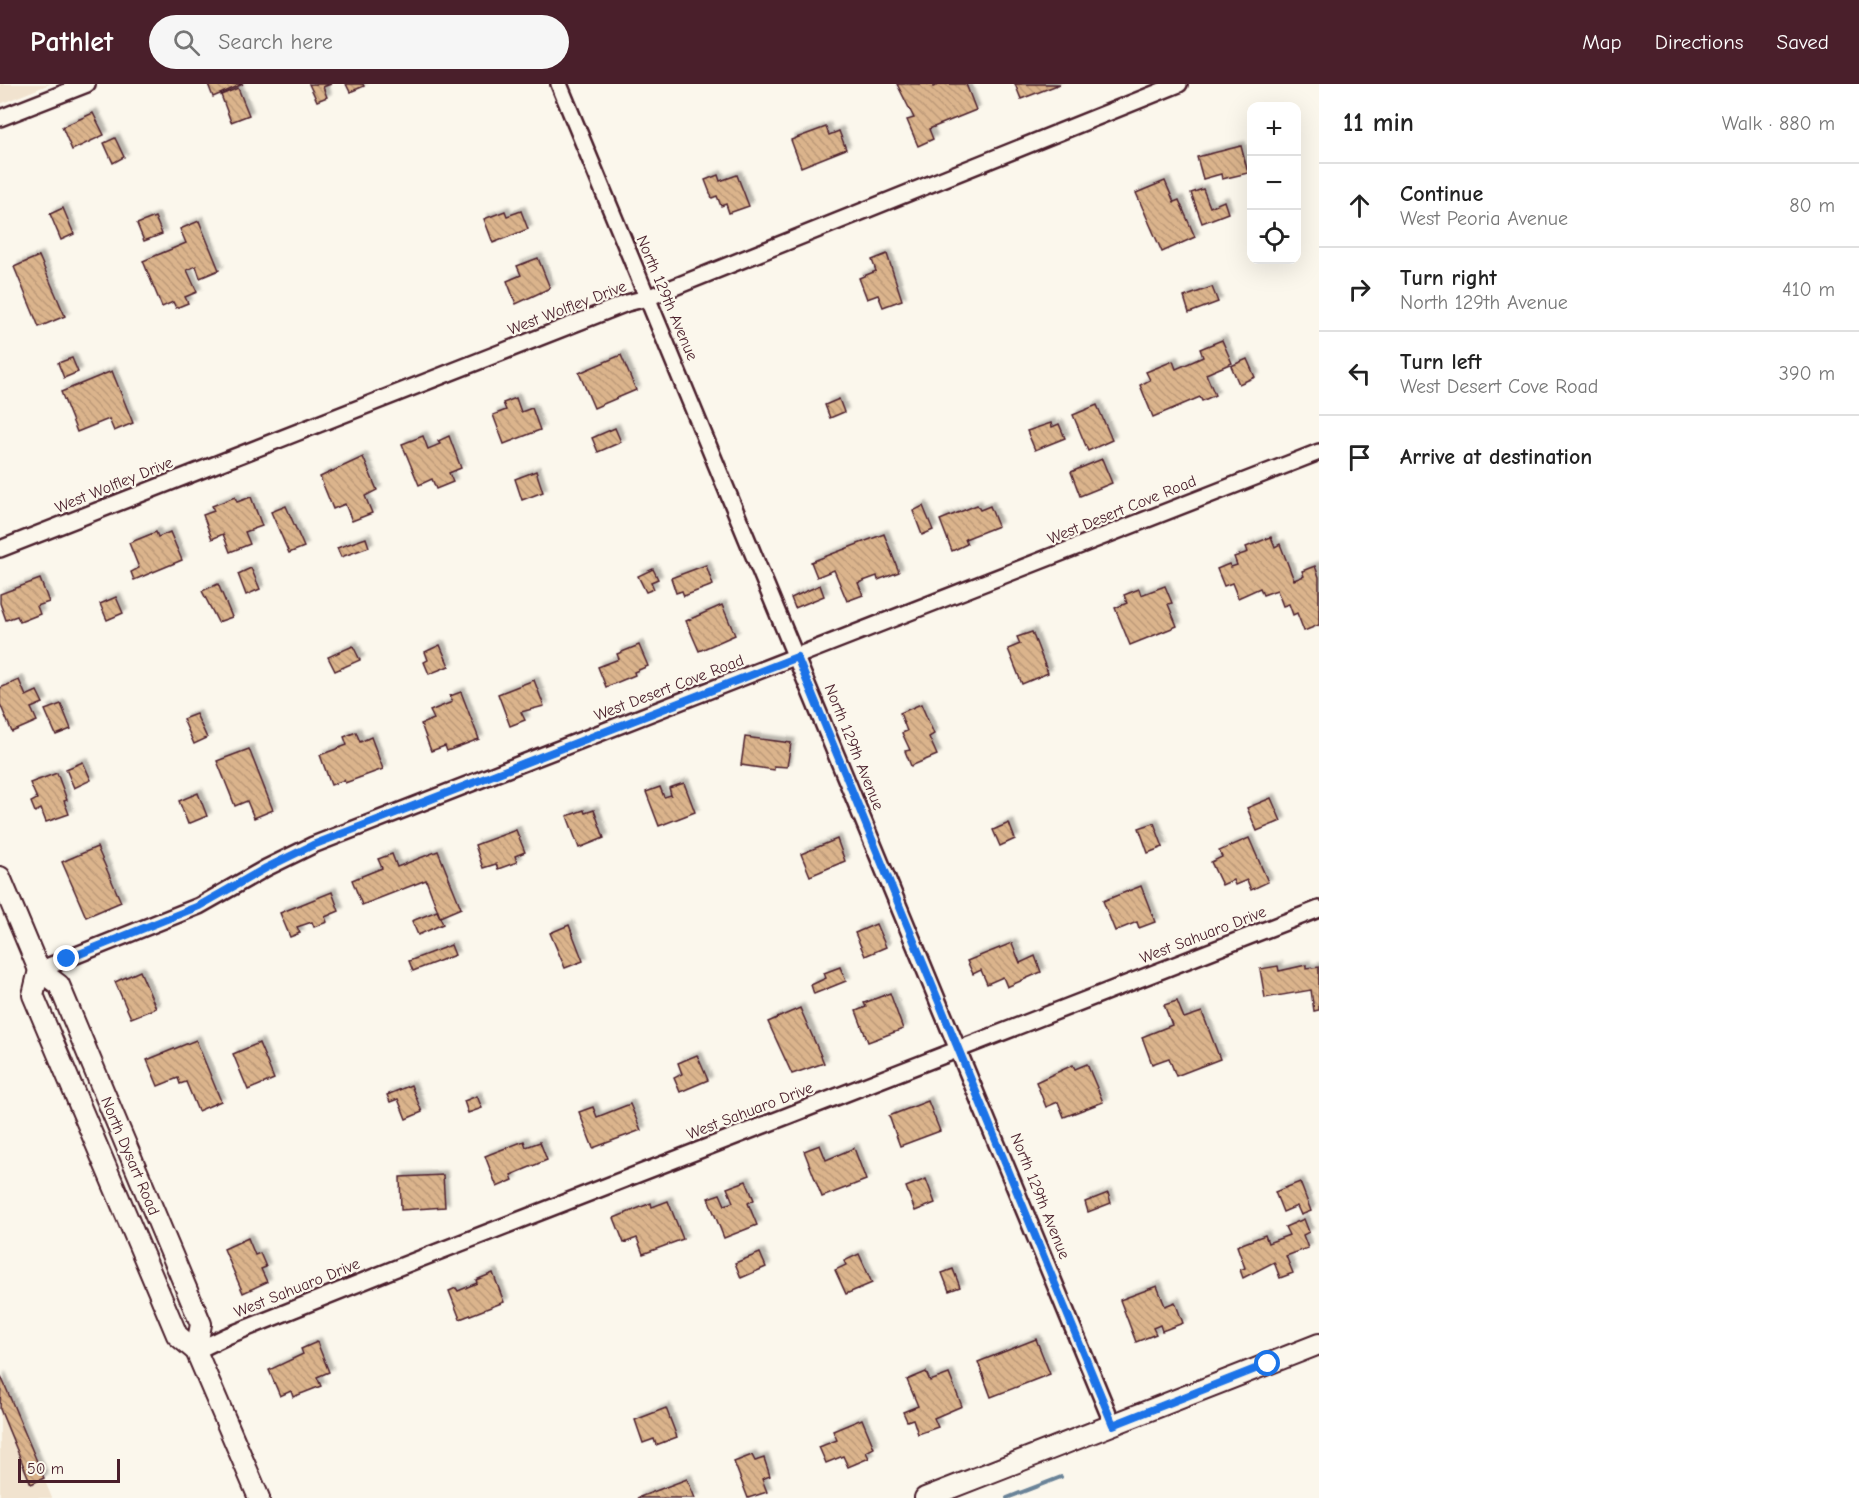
<!DOCTYPE html>
<meta charset="utf-8">
<style>
body{margin:0;font-family:"Comic Neue",sans-serif;background:#f6f6f6;color:#222}
.controls{position:absolute;right:18px;top:18px;display:grid;overflow:hidden;border-radius:12px;box-shadow:0 6px 24px #0002}
.controls button{width:54px;height:54px;display:grid;place-items:center;padding:0;border:0;border-bottom:2px solid #e0e0e0;background:#fff;color:#222;font:30px sans-serif}
.scale{position:absolute;left:18px;bottom:15px;width:102px;box-sizing:border-box;padding-left:6px;border:3px solid #4a1f2b;border-top:0;font-size:16px;line-height:21px;white-space:nowrap;color:#4a1f2b;-webkit-text-stroke:4px #fbf7ec;paint-order:stroke}
.stop{position:absolute;width:18px;height:18px;margin:-14px;border:4px solid #1a73e8;border-radius:50%;background:#fff}
.stop.end{background:#1a73e8;border-color:#fff;box-shadow:0 2px 6px #0008}
.list{margin:0;padding:0;list-style:none}
h2{display:flex;justify-content:space-between;align-items:center;height:78px;margin:0;padding:0 24px;font-size:26px}
h2 small{font-size:20px;font-weight:400;color:#767676}
.list li{display:grid;grid-template-columns:39px 1fr auto;gap:18px;align-items:center;box-sizing:border-box;height:84px;padding:0 24px;border-top:2px solid #e0e0e0}
.list b{display:block;font-size:22px;white-space:nowrap}
.list p{margin:0;font-size:20px;white-space:nowrap;color:#767676}
.list em{font-size:20px;font-style:normal;color:#767676}
.icon{flex:none;width:33px;height:33px;fill:none;stroke:currentColor;stroke-width:2;stroke-linecap:round;stroke-linejoin:round}
.map{position:relative;flex:none;width:1319px;height:1414px;overflow:hidden}
header{display:flex;align-items:center;gap:36px;box-sizing:border-box;height:84px;padding:0 30px;background:#4a1f2b;color:#fff}
header strong{font-size:28px}
nav{display:flex;gap:33px;margin-inline-start:auto;font-size:21px}
.search{width:420px;height:54px;background:#f6f6f6;display:flex;align-items:center;gap:15px;box-sizing:border-box;padding:0 21px;border-radius:33px;color:#767676;font-size:22px}
main{display:flex}
aside{flex:1;background:#fff}
.map>svg:first-child{display:block}
</style>
<header>
<strong>Pathlet</strong>
<div class="search"><svg class="icon" aria-label="search" viewBox="0 0 24 24"><circle cx="10" cy="10" r="6"/><path d="M15 15l6 6"/></svg>Search here</div>
<nav><a>Map</a><a>Directions</a><a>Saved</a></nav>
</header>
<main>
<div class="map">
<svg width="1319" height="1414" viewBox="0 0 1319 1414">
<defs>
<pattern id="building-back-hatch" width="6" height="6" patternUnits="userSpaceOnUse" patternTransform="scale(1.5)"><rect width="6" height="6" fill="#dbb48c"/><path d="M-1 5l2 2M0 0l6 6M5-1l2 2" fill="none" stroke="#bd9a79"/></pattern>
<filter id="shadow"><feDropShadow dx="4" dy="-4" stdDeviation="1.5" flood-color="#0004"/></filter>
</defs>
<rect width="100%" height="100%" fill="#fbf7ec"/>
<filter id="ink" filterUnits="userSpaceOnUse"><feTurbulence type="fractalNoise" baseFrequency=".0167" numOctaves="2"/><feDisplacementMap in="SourceGraphic" scale="12" xChannelSelector="R" yChannelSelector="G"/><feConvolveMatrix kernelMatrix="1 2 1 2 8 2 1 2 1" color-interpolation-filters="sRGB"/></filter>
<g filter="url(#ink)">
<g fill="#f1e3cf">
<path d="M0,0H50L0,20Z"/>
<path d="M0,1289L52,1414H0Z"/>
</g>
<g fill="none" stroke-linecap="round" stroke-linejoin="round">
<path stroke="#6a8398" stroke-width="4" d="M1007,1414L1061,1393"/>
</g>
<g fill="url(#building-back-hatch)" stroke="#4a1f2b" stroke-width="1.5" filter="url(#shadow)">
<path d="M208,0H243L213,13Z"/>
<path d="M309,0H331L323,3L327,13L317,17Z"/>
<path d="M346,0H363L364,2L350,8Z"/>
<path d="M897,0H932L933,3L941,0H966L976,26L929,45L933,55L918,62L907,36L914,34Z"/>
<path d="M1015,0H1060L1021,15Z"/>
<path d="M238,4L249,31L231,38L221,11Z"/>
<path d="M93,29L104,51L72,66L62,43Z"/>
<path d="M826,43L829,51L839,47L846,65L801,83L791,56Z"/>
<path d="M115,54L124,73L113,79L104,59Z"/>
<path d="M1241,62L1248,89L1222,95L1221,90L1203,95L1197,73Z"/>
<path d="M718,91L720,97L737,91L749,122L729,129L726,120L721,122L717,112L712,114L705,96Z"/>
<path d="M1165,97L1174,118L1179,116L1195,153L1162,168L1136,109Z"/>
<path d="M1203,105L1210,123L1224,117L1228,129L1202,139L1191,109Z"/>
<path d="M63,124L74,150L61,156L50,130Z"/>
<path d="M505,127L507,132L521,127L528,145L493,159L484,135Z"/>
<path d="M155,133L162,150L144,157L137,140Z"/>
<path d="M199,137L219,186L200,194L196,182L187,186L197,208L185,213L188,219L176,224L173,218L162,223L143,177L186,159L180,145Z"/>
<path d="M887,170L902,216L883,223L878,211L867,215L859,194L876,187L872,176Z"/>
<path d="M39,172L65,232L39,243L14,183Z"/>
<path d="M538,174L550,204L516,220L507,197L521,191L517,182Z"/>
<path d="M1212,203L1218,218L1189,229L1184,213Z"/>
<path d="M1222,256L1232,279L1206,290L1215,311L1202,317L1200,313L1153,333L1140,301L1150,296L1146,288L1173,277L1176,285L1203,273L1200,265Z"/>
<path d="M621,271L636,306L594,324L579,289Z"/>
<path d="M72,274L78,288L64,294L58,279Z"/>
<path d="M1247,275L1255,293L1239,300L1231,282Z"/>
<path d="M112,287L133,339L114,347L109,335L77,348L61,308Z"/>
<path d="M516,314L521,328L532,324L540,346L504,360L493,331L506,326L503,319Z"/>
<path d="M839,315L844,328L830,334L825,321Z"/>
<path d="M1097,321L1112,356L1088,367L1073,331Z"/>
<path d="M1051,339L1052,343L1059,340L1065,354L1035,366L1027,347Z"/>
<path d="M615,344L621,358L598,368L592,354Z"/>
<path d="M423,352L428,365L440,360L438,357L449,352L461,384L449,389L453,398L436,405L432,395L419,401L402,360Z"/>
<path d="M363,373L377,406L365,412L372,429L352,437L345,420L333,425L320,393Z"/>
<path d="M1102,375L1112,399L1080,412L1071,388Z"/>
<path d="M536,387L543,408L522,416L515,395Z"/>
<path d="M235,413L237,418L251,413L262,442L245,448L250,460L230,468L223,450L212,455L203,431L214,427L212,422Z"/>
<path d="M977,421L980,426L990,422L998,442L965,455L967,460L952,467L940,436Z"/>
<path d="M286,422L304,463L289,469L271,428Z"/>
<path d="M923,422L933,446L922,451L913,427Z"/>
<path d="M156,448L158,453L170,448L182,476L134,496L131,488L139,484L129,459Z"/>
<path d="M884,450L899,488L878,496L877,492L858,499L863,511L847,517L834,486L817,493L811,478Z"/>
<path d="M1271,453L1275,463L1280,460L1294,496L1304,492L1302,487L1315,482L1319,493V541L1304,547L1297,529L1293,531L1289,520L1283,522L1277,506L1263,511L1260,504L1238,514L1232,499L1224,502L1217,485L1229,480L1231,483L1237,481L1234,473L1248,468L1246,463Z"/>
<path d="M366,454L369,463L341,473L337,464Z"/>
<path d="M706,481L713,501L684,512L682,507L676,509L671,494Z"/>
<path d="M251,484L260,505L246,511L238,490Z"/>
<path d="M653,485L658,495L651,498L654,505L646,508L638,492Z"/>
<path d="M40,495L49,518L37,522L40,530L20,538L17,532L6,536L0,519V510Z"/>
<path d="M218,500L232,533L218,538L202,507Z"/>
<path d="M820,501L824,512L795,524L791,514Z"/>
<path d="M1165,502L1172,519L1168,520L1177,542L1130,561L1115,524L1127,519L1124,511L1139,505L1141,511Z"/>
<path d="M116,513L123,529L107,536L100,520Z"/>
<path d="M722,521L735,551L699,567L686,537Z"/>
<path d="M1032,548L1048,589L1022,600L1008,565L1020,560L1017,553Z"/>
<path d="M440,561L449,582L429,590L424,578L428,576L425,568Z"/>
<path d="M639,561L648,582L634,588L635,591L606,603L598,583L619,575L617,570Z"/>
<path d="M353,562L360,576L335,587L328,573Z"/>
<path d="M19,596L26,612L37,607L43,619L31,624L37,637L12,648L0,620V604Z"/>
<path d="M534,596L544,622L521,628L525,636L510,642L498,610Z"/>
<path d="M461,608L479,655L447,667L445,662L431,667L421,640L434,635L430,627L452,618L450,612Z"/>
<path d="M61,620L71,645L56,651L45,626Z"/>
<path d="M921,620L934,650L929,653L937,671L911,682L905,667L910,666L902,649L907,647L900,629Z"/>
<path d="M196,630L207,654L194,660L183,635Z"/>
<path d="M356,648L360,658L371,653L383,685L345,699L344,696L331,701L320,671L347,661L344,653Z"/>
<path d="M745,653L791,659L787,683L774,682V686L741,681Z"/>
<path d="M249,665L273,726L254,734L247,717L235,722L217,677Z"/>
<path d="M83,678L91,696L74,704L66,685Z"/>
<path d="M57,689L67,716L64,717L69,730L46,738L41,725L35,728L31,718L37,715L30,699Z"/>
<path d="M684,699L695,728L659,742L646,708L660,703L664,713L671,711L669,704Z"/>
<path d="M198,709L207,732L188,740L179,717Z"/>
<path d="M1271,714L1281,737L1257,747L1247,724Z"/>
<path d="M584,726L585,729L594,726L604,754L579,764L567,732Z"/>
<path d="M1009,739L1015,755L1000,762L993,746Z"/>
<path d="M1154,739L1163,763L1148,769L1139,744Z"/>
<path d="M516,746L525,768L515,772L517,778L498,785L496,780L483,784L475,761Z"/>
<path d="M1249,754L1268,798L1251,806L1247,796L1235,801L1233,796L1222,801L1211,778L1222,773L1219,767Z"/>
<path d="M837,755L845,777L810,792L801,770Z"/>
<path d="M97,763L121,818L86,833L62,778Z"/>
<path d="M438,767L461,824L440,833L426,796L362,821L352,796L382,784L378,775L392,770L397,783Z"/>
<path d="M1141,802L1155,838L1139,844L1137,838L1115,847L1103,817Z"/>
<path d="M332,808L339,827L325,833L327,838L314,843L312,838L297,843L300,849L290,853L280,829Z"/>
<path d="M437,827L443,840L418,851L412,837Z"/>
<path d="M876,840L886,863L865,872L855,849Z"/>
<path d="M569,841L583,877L565,884L550,849Z"/>
<path d="M1012,859L1020,879L1035,872L1041,888L1007,903L1003,893L987,900L981,886L973,890L967,877Z"/>
<path d="M451,861L455,871L413,887L409,877Z"/>
<path d="M1306,881V885L1319,883V926L1314,927L1311,906L1265,914L1260,885L1278,882L1279,887Z"/>
<path d="M840,883L846,897L814,910L811,901L826,894L824,889Z"/>
<path d="M140,887L156,924L131,934L115,898Z"/>
<path d="M890,909L903,945L868,958L856,927L866,923L864,919Z"/>
<path d="M1177,917L1184,934L1202,928L1220,975L1176,992L1169,974L1152,980L1142,953L1172,941L1164,921Z"/>
<path d="M800,924L824,979L792,990L768,938Z"/>
<path d="M196,956L221,1017L198,1027L186,998L180,1000L178,994L158,1002L147,976Z"/>
<path d="M259,959L274,995L248,1006L233,970Z"/>
<path d="M697,971L708,996L680,1008L674,994L682,990L678,979Z"/>
<path d="M1087,980L1103,1018L1064,1033L1058,1018L1046,1023L1036,998L1073,981L1075,985Z"/>
<path d="M411,1001L422,1028L406,1035L398,1015L390,1018L387,1011Z"/>
<path d="M477,1012L482,1024L468,1029L464,1017Z"/>
<path d="M928,1017L940,1047L900,1062L889,1032Z"/>
<path d="M630,1020L641,1046L593,1064L579,1028L593,1023L597,1033Z"/>
<path d="M524,1057L526,1063L540,1058L547,1076L511,1091L513,1096L497,1103L485,1072Z"/>
<path d="M820,1061L826,1076L854,1064L866,1096L822,1113L804,1067Z"/>
<path d="M443,1091L445,1123L401,1126L400,1093Z"/>
<path d="M926,1095L935,1119L915,1127L906,1103Z"/>
<path d="M746,1097L754,1116L748,1119L757,1141L724,1154L708,1114L720,1110L725,1121L733,1118L727,1104Z"/>
<path d="M1300,1098L1311,1127L1301,1131L1297,1122L1283,1128L1275,1108Z"/>
<path d="M1108,1109L1111,1119L1088,1128L1085,1118Z"/>
<path d="M668,1117L683,1155L643,1170L637,1154L624,1159L614,1134L651,1119L652,1123Z"/>
<path d="M1304,1135L1309,1148L1303,1151L1308,1164L1286,1172L1293,1189L1280,1194L1274,1178L1243,1194L1240,1186L1245,1184L1237,1162L1265,1151L1268,1159L1289,1151L1285,1143Z"/>
<path d="M248,1154L255,1171L260,1169L266,1183L261,1185L267,1198L243,1209L224,1165Z"/>
<path d="M760,1169L766,1183L741,1194L735,1179Z"/>
<path d="M859,1170L872,1199L846,1210L835,1186L846,1181L844,1177Z"/>
<path d="M953,1185L960,1203L949,1207L942,1189Z"/>
<path d="M493,1189L504,1218L460,1235L449,1207L456,1204L458,1207L477,1199L476,1196Z"/>
<path d="M1157,1202L1165,1222L1175,1218L1183,1239L1162,1247L1160,1241L1153,1244L1156,1250L1136,1258L1120,1216Z"/>
<path d="M1036,1255L1050,1290L991,1313L978,1278Z"/>
<path d="M317,1258L329,1288L317,1293L321,1302L293,1313L291,1307L280,1312L269,1286L303,1270L301,1265Z"/>
<path d="M926,1288L930,1297L949,1290L962,1322L934,1334L938,1343L918,1350L913,1335L907,1337L903,1328L918,1322L907,1296Z"/>
<path d="M1,1292L44,1394L31,1400L0,1325Z"/>
<path d="M666,1324L677,1353L656,1361L654,1355L643,1359L635,1336Z"/>
<path d="M862,1335L874,1364L866,1368L869,1374L848,1383L843,1372L826,1379L819,1363L837,1356L833,1347Z"/>
<path d="M752,1371L755,1377L764,1374L770,1392L762,1395L767,1408L748,1414L734,1378Z"/>
<path d="M687,1395L695,1414H637Z"/>
</g>
<g fill="none" stroke-linecap="round" stroke-linejoin="round">
<g stroke="#4a1f2b" stroke-width="20">
<g id="minor">
<path d="M559,0L1113,1341"/>
<path d="M0,34L87,0"/>
<path d="M0,465L627,219L647,214L1179,0"/>
<path d="M39,886L199,822L266,784L313,761L1319,368"/>
<path d="M196,1267L227,1252L399,1183L1319,825"/>
</g>
</g>
<g stroke="#4a1f2b" stroke-width="24">
<g id="major">
<path d="M0,793L39,886L59,901L201,1240L196,1267"/>
<path d="M39,886L33,911L177,1251L196,1267L259,1414"/>
<path d="M925,1414L1319,1260"/>
</g>
</g>
<use href="#minor" stroke="#fbf7ec" stroke-width="15"/>
<use href="#major" stroke="#fbf7ec" stroke-width="20"/>
</g>
</g>
<g fill="none" stroke-linecap="round" stroke-linejoin="round" filter="url(#ink)">
<path stroke="#1a73e8" stroke-width="8" d="M67,875L199,822L266,784L313,761L797,573L1113,1341L1268,1280"/>
</g>
<g text-anchor="middle" dominant-baseline="central" stroke-width="4.5" stroke-linejoin="round" paint-order="stroke">
<g font-size="16" fill="#4a1f2b" stroke="#fbf7ec">
<text transform="translate(667 214) rotate(67)">North 129th Avenue</text>
<text transform="translate(567 224) rotate(-21)">West Wolfley Drive</text>
<text transform="translate(114 401) rotate(-22)">West Wolfley Drive</text>
<text transform="translate(1122 426) rotate(-22)">West Desert Cove Road</text>
<text transform="translate(669 604) rotate(-21)">West Desert Cove Road</text>
<text transform="translate(854 663) rotate(68)">North 129th Avenue</text>
<text transform="translate(1203 851) rotate(-21)">West Sahuaro Drive</text>
<text transform="translate(750 1027) rotate(-21)">West Sahuaro Drive</text>
<text transform="translate(130 1072) rotate(67)">North Dysart Road</text>
<text transform="translate(1040 1112) rotate(68)">North 129th Avenue</text>
<text transform="translate(297 1204) rotate(-22)">West Sahuaro Drive</text>
</g>
</g>
</svg>
<div class="controls">
<button>+</button>
<button>−</button>
<button><svg class="icon" aria-label="locate" viewBox="0 0 24 24"><circle cx="12" cy="12" r="6"/><path d="M12 2v4M12 18v4M2 12h4M18 12h4"/></svg></button>
</div>
<div class="scale">50 m</div>
<div class="stop" style="left:1268px;top:1280px"></div>
<div class="stop end" style="left:67px;top:875px"></div>
</div>
<aside>
<h2>11 min<small>Walk · 880 m</small></h2>
<ul class="list">
<li><svg class="icon" aria-label="ahead" viewBox="0 0 24 24"><path d="M12 20V5M6 11l6-6 6 6"/></svg><div><b>Continue</b><p>West Peoria Avenue</p></div><em>80 m</em></li>
<li><svg class="icon" aria-label="right" viewBox="0 0 24 24"><path d="M7 20v-9h11M14 6l5 5-5 5"/></svg><div><b>Turn right</b><p>North 129th Avenue</p></div><em>410 m</em></li>
<li><svg class="icon" aria-label="left" viewBox="0 0 24 24"><path d="M17 20v-9H6M10 6l-5 5 5 5"/></svg><div><b>Turn left</b><p>West Desert Cove Road</p></div><em>390 m</em></li>
<li><svg class="icon" aria-label="arrive" viewBox="0 0 24 24"><path d="M6 21V4h12l-3 4 3 4H6"/></svg><div><b>Arrive at destination</b></div></li>
</ul>
</aside>
</main>
